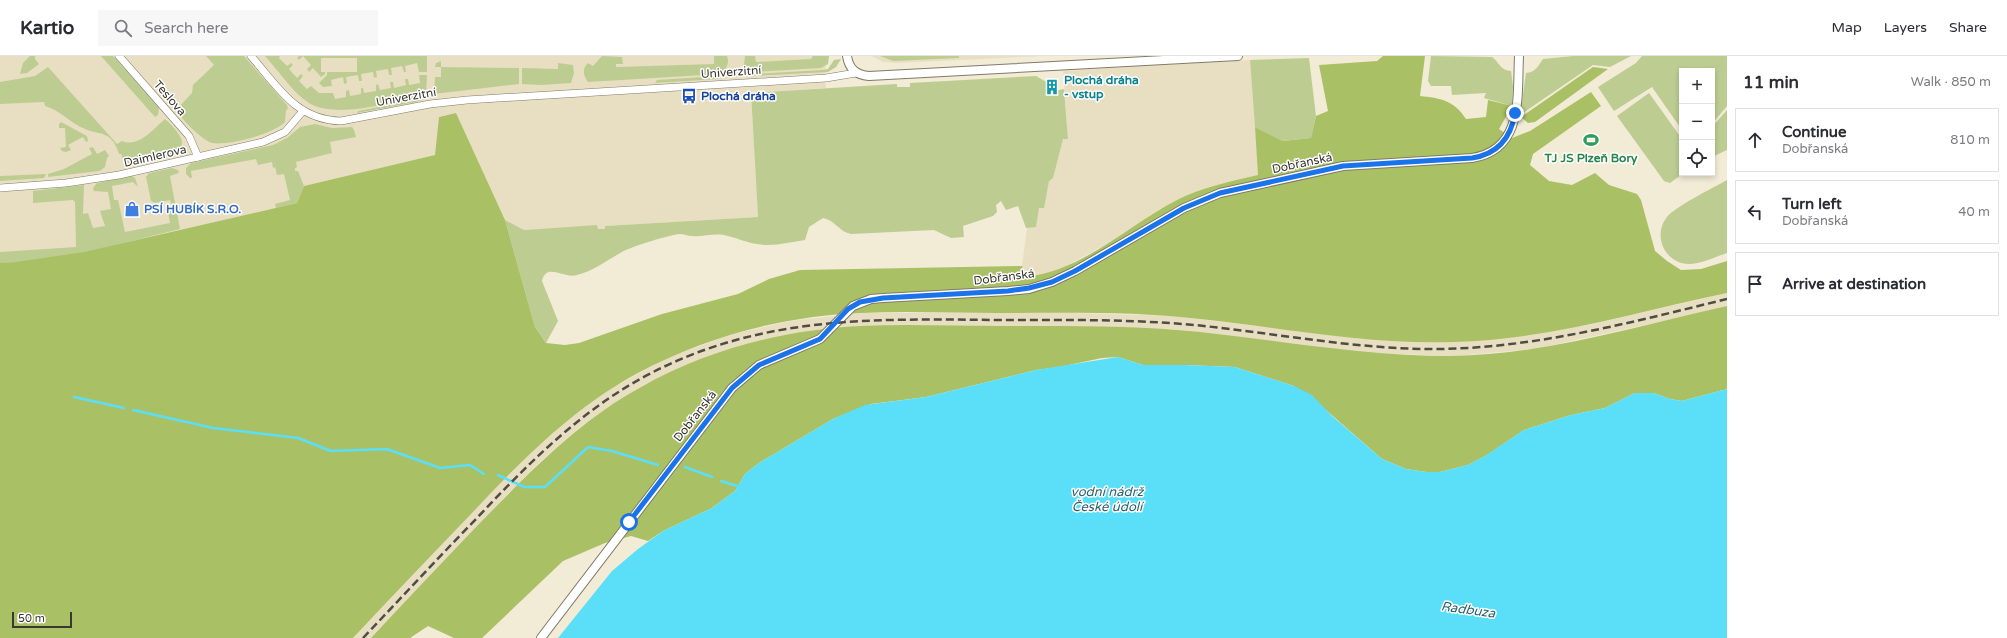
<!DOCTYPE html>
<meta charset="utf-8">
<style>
body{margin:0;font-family:"Varela Round",sans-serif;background:#f7f7f7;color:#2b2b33}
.controls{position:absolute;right:12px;top:12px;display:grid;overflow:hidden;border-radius:0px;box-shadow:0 2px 6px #0003}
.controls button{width:36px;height:36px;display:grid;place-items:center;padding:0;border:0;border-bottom:1px solid #e1e1e2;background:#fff;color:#2b2b33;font:20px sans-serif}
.scale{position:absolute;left:12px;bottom:10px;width:60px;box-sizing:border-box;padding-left:4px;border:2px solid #3b3830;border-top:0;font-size:11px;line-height:14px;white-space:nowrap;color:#3b3830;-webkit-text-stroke:3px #fff;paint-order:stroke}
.stop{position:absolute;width:12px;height:12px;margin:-9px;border:3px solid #1a73e8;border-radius:50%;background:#fff}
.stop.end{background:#1a73e8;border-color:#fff;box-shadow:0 1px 4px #0008}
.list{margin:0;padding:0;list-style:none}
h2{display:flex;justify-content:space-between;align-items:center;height:52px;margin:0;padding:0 16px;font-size:17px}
h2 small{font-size:13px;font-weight:400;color:#7c7c81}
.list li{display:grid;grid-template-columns:26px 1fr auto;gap:12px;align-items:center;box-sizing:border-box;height:64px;margin:0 8px 8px;padding:0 8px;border:1px solid #e1e1e2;border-radius:0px}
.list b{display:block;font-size:15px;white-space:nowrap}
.list p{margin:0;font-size:13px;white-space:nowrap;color:#7c7c81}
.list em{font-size:13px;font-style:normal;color:#7c7c81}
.icon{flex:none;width:22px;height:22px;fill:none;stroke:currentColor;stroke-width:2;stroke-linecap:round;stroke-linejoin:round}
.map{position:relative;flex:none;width:1727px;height:582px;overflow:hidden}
header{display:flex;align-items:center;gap:24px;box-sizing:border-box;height:56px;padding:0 20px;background:#fff;border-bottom:1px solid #e1e1e2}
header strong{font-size:19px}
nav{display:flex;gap:22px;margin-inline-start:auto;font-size:14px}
.search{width:280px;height:36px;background:#f7f7f7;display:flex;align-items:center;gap:10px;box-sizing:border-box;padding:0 14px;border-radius:0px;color:#7c7c81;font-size:15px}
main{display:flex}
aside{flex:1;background:#fff}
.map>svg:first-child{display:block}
</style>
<header>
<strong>Kartio</strong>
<div class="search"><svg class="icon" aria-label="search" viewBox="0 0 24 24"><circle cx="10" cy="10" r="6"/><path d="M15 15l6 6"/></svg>Search here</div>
<nav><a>Map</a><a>Layers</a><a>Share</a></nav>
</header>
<main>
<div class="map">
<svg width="1727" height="582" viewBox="0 0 1727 582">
<rect width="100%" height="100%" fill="#f2ebd6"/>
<g fill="#e8dfc2">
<path d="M0,0H825L826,32L751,37L758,161L605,170V173H598L597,170L524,174L505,164L456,57L439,61L436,99L304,130L297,147L83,196L0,207Z"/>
<path d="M872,0H1044L896,7L883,6Z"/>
<path d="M1250,4L1259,119L1203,134L1061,213L1043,219L1024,221L1022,210L1033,127L1063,83L1068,82L1063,15Z"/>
<path d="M1727,237V250L1655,267L1534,293L1454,300L1370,297L1173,273L1071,270L836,272L792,278L736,291L688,308L643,329L584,368L542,404L503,443L371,582H353L493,434L533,394L575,358L614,331L658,307L683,296L733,278L790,265L862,257H1071L1174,260L1371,284L1454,286L1532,279L1593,268Z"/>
</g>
<g fill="#bdcd92">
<path d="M30,0H35V3L39,8L27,17L20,18L23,7Z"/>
<path d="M101,0H113L156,48L159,52L158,59L155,61Z"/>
<path d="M206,0H244L287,49L288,53L286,54L285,66C274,78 228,90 212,87C202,84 179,62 177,53L192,37L193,29L214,9Z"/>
<path d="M265,0H280L279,2L287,10L291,7L293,9L289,13L297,22L301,18L303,20L299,25L307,33L311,30L319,37H333L335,43L346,41V35L349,34L350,40L361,38V32H363L364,37L376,35V29L378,28L380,34L391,32L390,26H393L394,32L406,29L405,23H408L409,29L420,27L419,19H427L426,39C395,45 337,64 309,47C292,36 279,15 265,0Z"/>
<path d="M299,0H427V16H419L417,7L405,10L406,16H404L402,10L391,12L392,19H389L388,13L376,15L377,21L374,22L373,16L361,18L362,25H359L358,19L346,21L347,27L344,28L343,21L331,24L332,30L323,31L319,27L327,19V16H357V2H321V16H325V18L321,21L313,12L309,16L307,13L311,9L303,0L299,4L297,2Z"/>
<path d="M602,0L622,1L623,8H616V11L714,8V0H727C730,7 726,13 721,18L588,26C583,19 582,13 588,7L593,10Z"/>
<path d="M745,0H755L756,6L811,3L813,0H829L828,8L821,12L752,16L744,9Z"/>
<path d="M880,0H959V2L893,5Z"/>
<path d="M1431,0L1492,1C1499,6 1501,15 1511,15L1513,30L1512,50L1484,42L1486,37L1452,39L1451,30H1431L1428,25Z"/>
<path d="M1573,0H1631L1610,11L1593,9L1520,59L1526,17C1536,16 1538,10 1543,3Z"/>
<path d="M1642,0H1727V50L1712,68V15H1682V74L1652,31L1614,55L1598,31L1636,7Z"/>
<path d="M1309,2L1316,60L1311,82L1283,85L1255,71L1250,4Z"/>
<path d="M841,3L836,11L828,16L752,20L753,18L823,14L828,13L834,4Z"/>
<path d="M441,5V11L519,12V28L434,38L435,21H441V11H435L436,7Z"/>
<path d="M558,7L573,9L574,17L571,27L541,29L522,28V12L558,13Z"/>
<path d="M48,11L117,88L122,85C139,92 153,73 165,63C188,84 190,96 157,103C148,105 138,109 129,108L124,105L121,98H119C117,92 115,87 110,82C103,76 93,77 85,73C70,67 60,54 45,50L44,46L0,48V26L35,20Z"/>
<path d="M719,20L721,22L718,23L655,27L657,24Z"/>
<path d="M1036,20L1048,27L1055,35L1064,33L1068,83H1063L1053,122L1049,125L1044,152H1039L1036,171L1026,172L1018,150L1006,154L1001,145L996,149L997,156L993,160L963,170L964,181L951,182L934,174L851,178C839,176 835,164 823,162L809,171L805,184C790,186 773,191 757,188C747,187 738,182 728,180C716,176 704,181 692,180C688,180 684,178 680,178C669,179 633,190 622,196C607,204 594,215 577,219C564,223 546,206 542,225L558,265L546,287L535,271L505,164L524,174L597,169L598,173H605V170L758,161L751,37L897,28V31H910V27Z"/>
<path d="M1649,37L1682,83V117H1684L1670,127L1664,125L1617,60Z"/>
<path d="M425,42L416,46L357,57L358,55Z"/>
<path d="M1727,54V94L1712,101V71Z"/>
<path d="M61,66L87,80L88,85L86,86L83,81L68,89L71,94L66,96L62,95L60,92L66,91L65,72H59V68Z"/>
<path d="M315,68L332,72L352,71L354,74L356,81L330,86L332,97L296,106L297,111L295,112V115H298L304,130L297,147L276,152L275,148L290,144L284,118L277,119L275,111L273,112L272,106L258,109L256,103L191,115L192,122H190L186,118V112L191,107L273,89L287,82L300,71Z"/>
<path d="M93,91L97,98L105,94L109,100L107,102L105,111L100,115L48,121V118L64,113L92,98L89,92Z"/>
<path d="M172,112L178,114L179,117L170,120L180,173C121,187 61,206 0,207V196L76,191L75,146L73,144L33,147V135L84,129L83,158L88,157L93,172L105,170L100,155L111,153L108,136L94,135L93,132L97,127L132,120L135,122L138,131L133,126L112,130L114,144H118L125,176L170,167L167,151L172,150L170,144L155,147L151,145L146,121L149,117Z"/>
<path d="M46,118L44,122L0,125V120Z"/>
<path d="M1727,124V197C1715,201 1701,208 1689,208C1665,208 1652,179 1667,161C1676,150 1713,132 1727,124Z"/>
</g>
<g fill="#aac065">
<path d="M1383,0H1425L1420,40C1440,42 1454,44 1466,63L1486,61L1488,44L1512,50L1499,73L1512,82L1530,75L1591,36L1601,50L1533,98L1530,109L1549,125L1572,129L1595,117L1609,129L1637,138L1641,144L1655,195L1667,205L1681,214L1701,213L1727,205V237C1636,256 1547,284 1454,286C1368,289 1284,272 1200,263C1132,255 1064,257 997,257C952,257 906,255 861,257C784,260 707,280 638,317C573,352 522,404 472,457C432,499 392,540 353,582H0V207L16,206L84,196L297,147L304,130L435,99L439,61L456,57L505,164L535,271L546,287L565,289L579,287L662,258L738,238L769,223L800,214L1022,210L1025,221C1083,215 1128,169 1179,143C1203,131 1233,125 1258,119L1255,71L1283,85L1311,82L1316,60L1328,55L1319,9L1377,5Z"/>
<path d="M1593,11L1608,13L1535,66L1528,67L1521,61Z"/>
<path d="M1727,250V333L1682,345L1670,343L1654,337H1635L1605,352L1571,359L1524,374L1487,399L1468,409L1440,416H1426L1406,413L1382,403L1327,355L1294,330L1235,311L1185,309H1143L1118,301L1102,302L1059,311L1036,314L926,341L871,348L833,363L759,407L745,418L735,435L712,452L663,475L648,485L631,480L605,487L563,505L482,582H454L428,570L410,582H371C406,544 442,507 478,469C528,418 577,366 641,331C708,293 784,274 860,270C907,268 954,270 1001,270C1067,270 1134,269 1200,276C1284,285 1366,300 1451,300C1545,299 1636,270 1727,250Z"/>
</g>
<path fill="#5bdff9" d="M1118,301L1143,309H1185L1235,311L1294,330L1312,339L1332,360L1382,403L1406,413L1426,416H1440L1468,409L1485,400L1524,374L1571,359L1605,352L1635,337H1654L1670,343L1682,345L1727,333V582H558L612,515L638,493L663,475L712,452L735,435L745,418L759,407L833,363L865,349L926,341L1036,314Z"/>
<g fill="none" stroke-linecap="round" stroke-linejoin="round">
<g stroke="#5bdff9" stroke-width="2.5">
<path d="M74,341L124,352"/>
<path d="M133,354L213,372L298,382L331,395L387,393L440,412L470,409L484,418"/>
<path d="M685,411L712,421"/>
<path d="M498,419L524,431H545L588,391L612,395L658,409"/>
<path d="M721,425L740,431"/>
</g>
<g stroke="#807a67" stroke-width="8">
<g id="minor">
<path d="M119,0L189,80L198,101"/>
<path d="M251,0C278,31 296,64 341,65L430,48L467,44L826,22L856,17"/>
<path d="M0,132L66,127L119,119L263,86L285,76L303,55"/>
</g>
</g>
<g stroke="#807a67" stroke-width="10">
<g id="tertiary">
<path d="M847,0C849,13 856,19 869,20L1238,0"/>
<path d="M541,582L732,332L759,309L820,283L853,250L871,243L883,242L1008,235L1029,233L1052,226L1075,215L1184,152L1220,137L1343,110L1472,102C1524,94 1517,40 1519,0"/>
</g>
</g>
<use href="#minor" stroke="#fff" stroke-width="7"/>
<use href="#tertiary" stroke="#fff" stroke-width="8"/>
<path stroke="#4f4c42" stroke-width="2.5" stroke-dasharray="8 4" stroke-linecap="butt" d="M363,582C401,542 438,502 476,463C526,410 576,359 640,323C758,258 873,263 1003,264C1070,264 1137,263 1204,270C1278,278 1352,292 1426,293C1529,294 1628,267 1727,243"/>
</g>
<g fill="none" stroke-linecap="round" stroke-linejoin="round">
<path stroke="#1a73e8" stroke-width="5" d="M629,466L732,332L759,309L820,283L848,253L860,246L883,242L1008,235L1029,232L1052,226L1075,215L1184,152L1220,137L1343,110L1472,102C1498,98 1511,82 1515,57"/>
</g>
<defs>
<g id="building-bare" transform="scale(1.2)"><path d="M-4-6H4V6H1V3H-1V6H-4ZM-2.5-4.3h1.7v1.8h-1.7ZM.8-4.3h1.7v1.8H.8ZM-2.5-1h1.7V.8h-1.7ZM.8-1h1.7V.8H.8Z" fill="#0f9aa8" stroke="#fff" stroke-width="2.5" paint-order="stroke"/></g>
<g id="bus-bare" transform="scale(1.2)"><path d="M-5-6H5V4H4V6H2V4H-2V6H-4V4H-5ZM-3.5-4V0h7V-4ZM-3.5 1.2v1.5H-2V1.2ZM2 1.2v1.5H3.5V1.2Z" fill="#1a4fb4" stroke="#fff" stroke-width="2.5" paint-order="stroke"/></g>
<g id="stadium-bare" transform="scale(1.2)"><path d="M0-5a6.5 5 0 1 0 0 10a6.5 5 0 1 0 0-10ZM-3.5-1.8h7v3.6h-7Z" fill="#2e9e5b" stroke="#fff" stroke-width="2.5" paint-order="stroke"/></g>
<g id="shop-bare" transform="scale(1.2)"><path d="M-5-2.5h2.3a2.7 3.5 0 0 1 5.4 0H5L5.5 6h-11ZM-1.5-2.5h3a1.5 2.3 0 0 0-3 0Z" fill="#3f7fe0" stroke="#fff" stroke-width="2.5" paint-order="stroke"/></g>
</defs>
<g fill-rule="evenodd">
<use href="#building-bare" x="1052" y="31"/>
<use href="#bus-bare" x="689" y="40"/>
<use href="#stadium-bare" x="1591" y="84"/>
<use href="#shop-bare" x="132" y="153"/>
</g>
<g text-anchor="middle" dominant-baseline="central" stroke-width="3" stroke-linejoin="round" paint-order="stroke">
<g font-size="12" fill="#3b3830" stroke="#fff">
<text transform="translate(731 16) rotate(-4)">Univerzitní</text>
<text transform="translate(406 41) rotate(-10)">Univerzitní</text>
<text transform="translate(170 42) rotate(49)">Teslova</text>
<text transform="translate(155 100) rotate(-13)">Daimlerova</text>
<text transform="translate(1302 107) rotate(-12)">Dobřanská</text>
<text transform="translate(1004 221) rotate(-7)">Dobřanská</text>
<text transform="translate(695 360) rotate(-52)">Dobřanská</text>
</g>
<g font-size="12" font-weight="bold" fill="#0d838f" stroke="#fff" text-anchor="start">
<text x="1064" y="24">Plochá dráha<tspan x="1064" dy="14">- vstup</tspan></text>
</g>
<g font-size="12" font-weight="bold" fill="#164399" stroke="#fff" text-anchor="start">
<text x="701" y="40">Plochá dráha</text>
</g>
<g font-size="12" font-weight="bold" fill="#27864d" stroke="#fff">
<text x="1591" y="102">TJ JS Plzeň Bory</text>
</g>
<g font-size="12" font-weight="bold" fill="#366cbe" stroke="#fff" text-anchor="start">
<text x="144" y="153">PSÍ HUBÍK S.R.O.</text>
</g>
<g font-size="13" font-style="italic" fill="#2a616c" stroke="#fff">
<text x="1107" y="436">vodní nádrž<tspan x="1107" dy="15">České údolí</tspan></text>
<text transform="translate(1468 554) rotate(8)">Radbuza</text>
</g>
</g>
</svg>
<div class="controls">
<button>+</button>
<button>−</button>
<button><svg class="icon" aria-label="locate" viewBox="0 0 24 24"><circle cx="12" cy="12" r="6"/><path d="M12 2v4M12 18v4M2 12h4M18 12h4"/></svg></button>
</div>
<div class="scale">50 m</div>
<div class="stop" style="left:629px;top:466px"></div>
<div class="stop end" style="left:1515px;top:57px"></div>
</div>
<aside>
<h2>11 min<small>Walk · 850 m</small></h2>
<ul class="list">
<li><svg class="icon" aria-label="ahead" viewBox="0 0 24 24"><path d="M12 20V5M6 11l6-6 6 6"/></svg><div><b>Continue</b><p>Dobřanská</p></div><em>810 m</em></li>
<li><svg class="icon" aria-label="left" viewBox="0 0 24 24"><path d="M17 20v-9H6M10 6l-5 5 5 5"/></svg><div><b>Turn left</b><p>Dobřanská</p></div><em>40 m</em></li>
<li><svg class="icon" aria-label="arrive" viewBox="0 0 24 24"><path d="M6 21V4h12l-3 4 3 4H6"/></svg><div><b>Arrive at destination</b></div></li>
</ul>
</aside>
</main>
